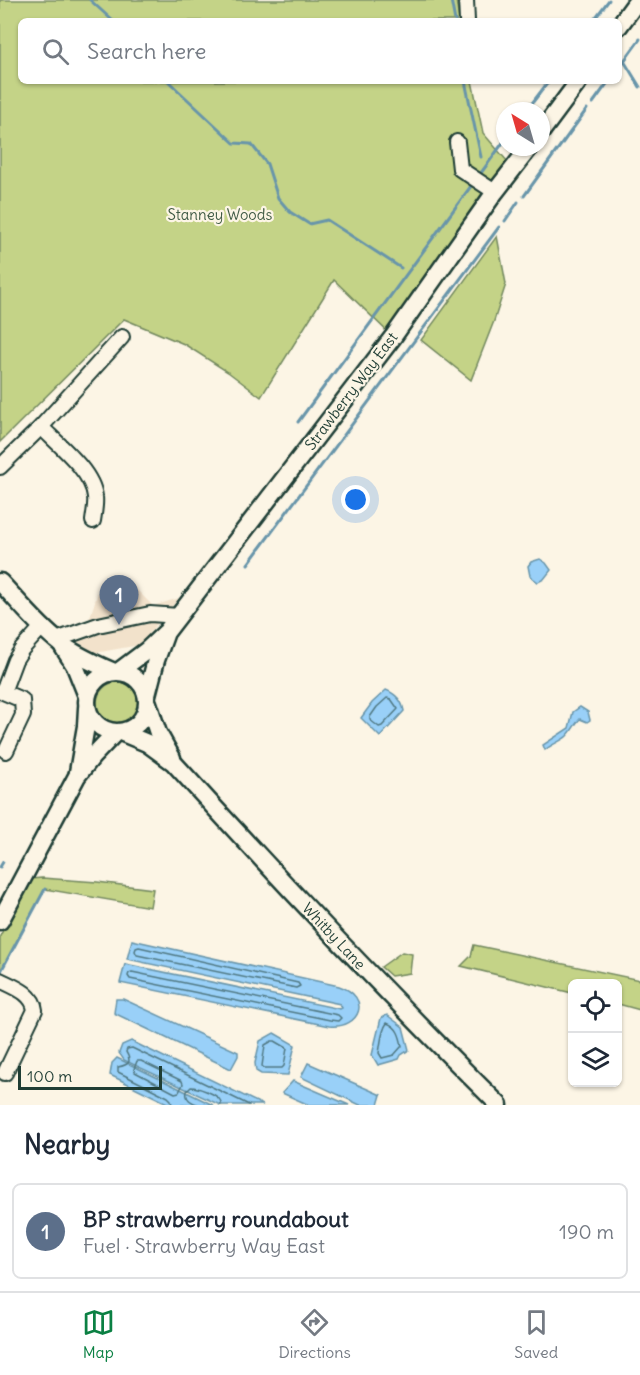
<!DOCTYPE html>
<meta charset="utf-8">
<style>
body{margin:0;font-family:Delius,sans-serif;background:#f6f6f7;color:#1f2937}
.controls{position:absolute;right:18px;bottom:18px;display:grid;overflow:hidden;border-radius:9px;box-shadow:0 2px 4px #0004}
.controls button{width:54px;height:54px;display:grid;place-items:center;padding:0;border:0;border-bottom:2px solid #e0e1e3;background:#fff;color:#1f2937;font:30px sans-serif}
.compass{position:absolute;left:496px;top:102px;width:54px;height:54px;border-radius:50%;background:#fff;box-shadow:0 2px 4px #0004;rotate:323deg}
.scale{position:absolute;left:18px;bottom:15px;width:144px;box-sizing:border-box;padding-left:6px;border:3px solid #1f3d34;border-top:0;font-size:16px;line-height:21px;white-space:nowrap;color:#1f3d34;-webkit-text-stroke:4px #fcf5e5;paint-order:stroke}
.you{position:absolute;left:356px;top:500px;width:21px;height:21px;margin:-15px;border:4px solid #fff;border-radius:50%;background:#1a73e8;box-shadow:0 0 0 9px #1a73e833}
.badge{display:grid;place-items:center;width:39px;height:39px;border-radius:50%;background:#0b8043;color:#fff;font-size:20px;font-weight:700}
.pin{position:absolute;translate:-50% -50px;filter:drop-shadow(0 2px 3px #0008)}
.pin::after{content:'';position:absolute;top:32px;width:21px;height:18px;background:inherit;clip-path:polygon(0 0,100% 0,50% 100%)}
.list{margin:0;padding:0;list-style:none}
h2{display:flex;justify-content:space-between;align-items:center;height:78px;margin:0;padding:0 24px;font-size:26px}
h2 small{font-size:20px;font-weight:400;color:#747a83}
.list li{display:grid;grid-template-columns:39px 1fr auto;gap:18px;align-items:center;box-sizing:border-box;height:96px;margin:0 12px 12px;padding:0 12px;border:2px solid #e0e1e3;border-radius:9px}
.list b{display:block;font-size:22px;white-space:nowrap}
.list p{margin:0;font-size:20px;white-space:nowrap;color:#747a83}
.list em{font-size:20px;font-style:normal;color:#747a83}
.icon{flex:none;width:33px;height:33px;fill:none;stroke:currentColor;stroke-width:2;stroke-linecap:round;stroke-linejoin:round}
.map{position:relative;flex:none;width:640px;height:1105px;overflow:hidden}
.search{position:absolute;background:#fff;box-shadow:0 2px 4px #0004;left:18px;right:18px;top:18px;height:66px;display:flex;align-items:center;gap:15px;box-sizing:border-box;padding:0 21px;border-radius:9px;color:#747a83;font-size:22px}
.sheet{height:186px;background:#fff}
nav{display:flex;justify-content:space-around;align-items:center;box-sizing:border-box;height:84px;border-top:2px solid #e0e1e3;background:#fff;font-size:16px;color:#747a83}
nav a{display:grid;justify-items:center;gap:3px}
nav .on{color:#0b8043}
.map>svg:first-child{display:block}
</style>
<div class="map">
<svg width="640" height="1105" viewBox="0 0 640 1105">
<rect width="100%" height="100%" fill="#fcf5e5"/>
<filter id="ink" filterUnits="userSpaceOnUse"><feTurbulence type="fractalNoise" baseFrequency=".0167" numOctaves="2"/><feDisplacementMap in="SourceGraphic" scale="12" xChannelSelector="R" yChannelSelector="G"/><feConvolveMatrix kernelMatrix="1 2 1 2 8 2 1 2 1" color-interpolation-filters="sRGB"/></filter>
<g filter="url(#ink)">
<path fill="#f2e2cb" d="M126,579L153,606L179,598L139,645L95,653L58,630L89,620L98,592Z"/>
<g fill="#c4d387" stroke="#72885e" stroke-width="1.5">
<path d="M0,0H456L459,21H21V81H472L483,133L514,169L393,337L334,280L261,397L228,372L184,344L124,319L0,442Z"/>
<path d="M497,236L506,284L494,321L471,380L421,340Z"/>
<circle cx="118" cy="703" r="21"/>
<path d="M42,878L97,882L153,889L150,907L45,889L0,973V936L31,879Z"/>
<path d="M474,945L640,980V1010L618,1004V984H572V993L461,966L471,956Z"/>
<path d="M402,952L412,954L410,973L391,976L381,967Z"/>
</g>
<g fill="#99d0f8" stroke="#6895aa" stroke-width="1.5">
<path d="M540,559L546,563L551,570L544,579L538,582L530,576L528,566L531,562Z"/>
<path d="M386,690C396,694 402,700 404,711L380,737L361,718L372,703Z"/>
<path d="M580,707L588,712L590,720L587,722L580,719C575,724 572,731 567,736C562,741 552,744 545,750L543,745L569,728L573,712Z"/>
<path d="M132,940L339,986C372,997 361,1029 329,1026L120,983L125,964L340,1009L342,1008L340,1004L127,959Z"/>
<path d="M116,999H123L238,1052V1056L231,1069L114,1013Z"/>
<path d="M387,1015L403,1027L409,1050L401,1055L399,1059L378,1065L372,1055L381,1018Z"/>
<path d="M274,1033L295,1045L288,1075L261,1074L256,1071L255,1063L260,1041Z"/>
<path d="M131,1041L263,1105H220L124,1060L119,1053L122,1045Z"/>
<path d="M117,1058L213,1105H171L110,1075L112,1063Z"/>
<path d="M308,1063L381,1095L378,1105H360L301,1077Z"/>
<path d="M293,1081L349,1105H309L282,1093Z"/>
</g>
<g fill="none" stroke-linecap="round" stroke-linejoin="round">
<g stroke="#507882" stroke-width="1.5">
<path d="M387,698L391,699L398,709L382,726L379,727L370,720V717L377,707Z"/>
<path d="M139,947L298,983L300,986L296,988L137,955L135,951L136,948Z"/>
<path d="M132,972L338,1015L341,1018L338,1021L330,1020L130,979L128,976L129,973Z"/>
<path d="M387,1023C398,1027 400,1036 402,1046L394,1055L382,1058L379,1053C381,1043 381,1031 387,1023Z"/>
<path d="M272,1041H275L287,1048L284,1066L282,1068H264L262,1066L265,1045Z"/>
<path d="M137,1061H141L182,1081L183,1084L179,1092L175,1093L135,1072L134,1069Z"/>
<path d="M172,1105L171,1100L168,1097L118,1072V1067C129,1065 132,1062 126,1052L127,1049L132,1048L249,1105"/>
<path d="M199,1105C192,1102 185,1100 187,1091L191,1087C197,1087 217,1094 220,1100C221,1101 221,1103 221,1105"/>
</g>
<g stroke="#6895aa" stroke-width="3">
<path d="M90,0L113,21"/>
<path d="M451,0L455,21"/>
<path d="M593,21L609,0"/>
<path d="M624,61L640,39"/>
<path d="M619,67L624,61L640,87"/>
<path d="M168,81L234,143L251,144L267,164L278,198L290,212L309,224L327,220L401,268"/>
<path d="M465,81L481,157"/>
<path d="M593,103L609,81"/>
<path d="M526,111L549,81"/>
<path d="M478,177L505,140"/>
<path d="M524,196L587,109"/>
<path d="M505,221L518,202"/>
<path d="M298,422L474,182"/>
<path d="M248,564L499,227"/>
<path d="M0,867L3,862"/>
<path d="M0,973L45,889"/>
</g>
<g stroke="#1f3d34" stroke-width="18">
<g id="minor">
<path d="M466,0L467,21"/>
<path d="M457,142L460,169L495,192"/>
<path d="M41,427C58,444 93,472 95,497C96,504 94,513 93,521"/>
<path d="M0,467L41,427L122,337"/>
<path d="M56,640L98,625L150,614L179,616"/>
<path d="M6,751L23,715L22,700L3,692L15,660L22,649L42,627"/>
<path d="M0,980C14,987 33,993 35,1010L5,1073"/>
</g>
</g>
<g stroke="#1f3d34" stroke-width="21">
<g id="major">
<path d="M619,26L638,0"/>
<path d="M541,132L579,81"/>
<path d="M0,582C19,602 37,625 60,643C75,655 96,664 114,672"/>
<path d="M63,647L75,666L87,696"/>
<circle cx="117" cy="702" r="30"/>
<path d="M118,672L146,651L167,631L393,337L495,192L530,147"/>
<path d="M147,695L156,660L165,635"/>
<path d="M148,703L158,733L172,758"/>
<path d="M123,733L147,743L173,762C279,879 387,994 499,1105"/>
<path d="M78,772L86,726L87,708"/>
<path d="M0,921L77,776L92,757L115,733"/>
</g>
</g>
<use href="#minor" stroke="#fcf5e5" stroke-width="14"/>
<use href="#major" stroke="#fcf5e5" stroke-width="16"/>
</g>
</g>
<g text-anchor="middle" dominant-baseline="central" stroke-width="4.5" stroke-linejoin="round" paint-order="stroke">
<g font-size="15" fill="#405b45" stroke="#fcf5e5">
<text x="220" y="214">Stanney Woods</text>
</g>
<g font-size="15" fill="#1f3d34" stroke="#fcf5e5">
<text transform="translate(351 391) rotate(-53)">Strawberry Way East</text>
<text transform="translate(334 936) rotate(47)">Whitby Lane</text>
</g>
</g>
</svg>
<div class="controls">
<button><svg class="icon" aria-label="locate" viewBox="0 0 24 24"><circle cx="12" cy="12" r="6"/><path d="M12 2v4M12 18v4M2 12h4M18 12h4"/></svg></button>
<button><svg class="icon" aria-label="layers" viewBox="0 0 24 24"><path d="M12 4l9 5-9 5-9-5zM3 14l9 5 9-5"/></svg></button>
</div>
<svg class="compass" viewBox="-18 -18 36 36"><path d="M0-13l5 13h-10z" fill="#e53935"/><path d="M0 13l5-13h-10z" fill="#747a83"/></svg>
<div class="scale">100 m</div>
<div class="you"></div>
<div class="pin badge" style="left:119px;top:625px;background:#5c6f8a">1</div>
<div class="search"><svg class="icon" aria-label="search" viewBox="0 0 24 24"><circle cx="10" cy="10" r="6"/><path d="M15 15l6 6"/></svg>Search here</div>
</div>
<section class="sheet">
<h2>Nearby<small></small></h2>
<ul class="list">
<li><span class="badge" style="background:#5c6f8a">1</span><div><b>BP strawberry roundabout</b><p>Fuel · Strawberry Way East</p></div><em>190 m</em></li>
</ul>
</section>
<nav>
<a class="on"><svg class="icon" aria-label="map" viewBox="0 0 24 24"><path d="M3 6l6-2 6 2 6-2v14l-6 2-6-2-6 2zM9 4v14M15 6v14"/></svg>Map</a>
<a><svg class="icon" aria-label="directions" viewBox="0 0 24 24"><path d="M12 3l9 9-9 9-9-9zM9 14v-3h6M13 9l2 2-2 2"/></svg>Directions</a>
<a><svg class="icon" aria-label="saved" viewBox="0 0 24 24"><path d="M7 4h10v16l-5-4-5 4z"/></svg>Saved</a>
</nav>
